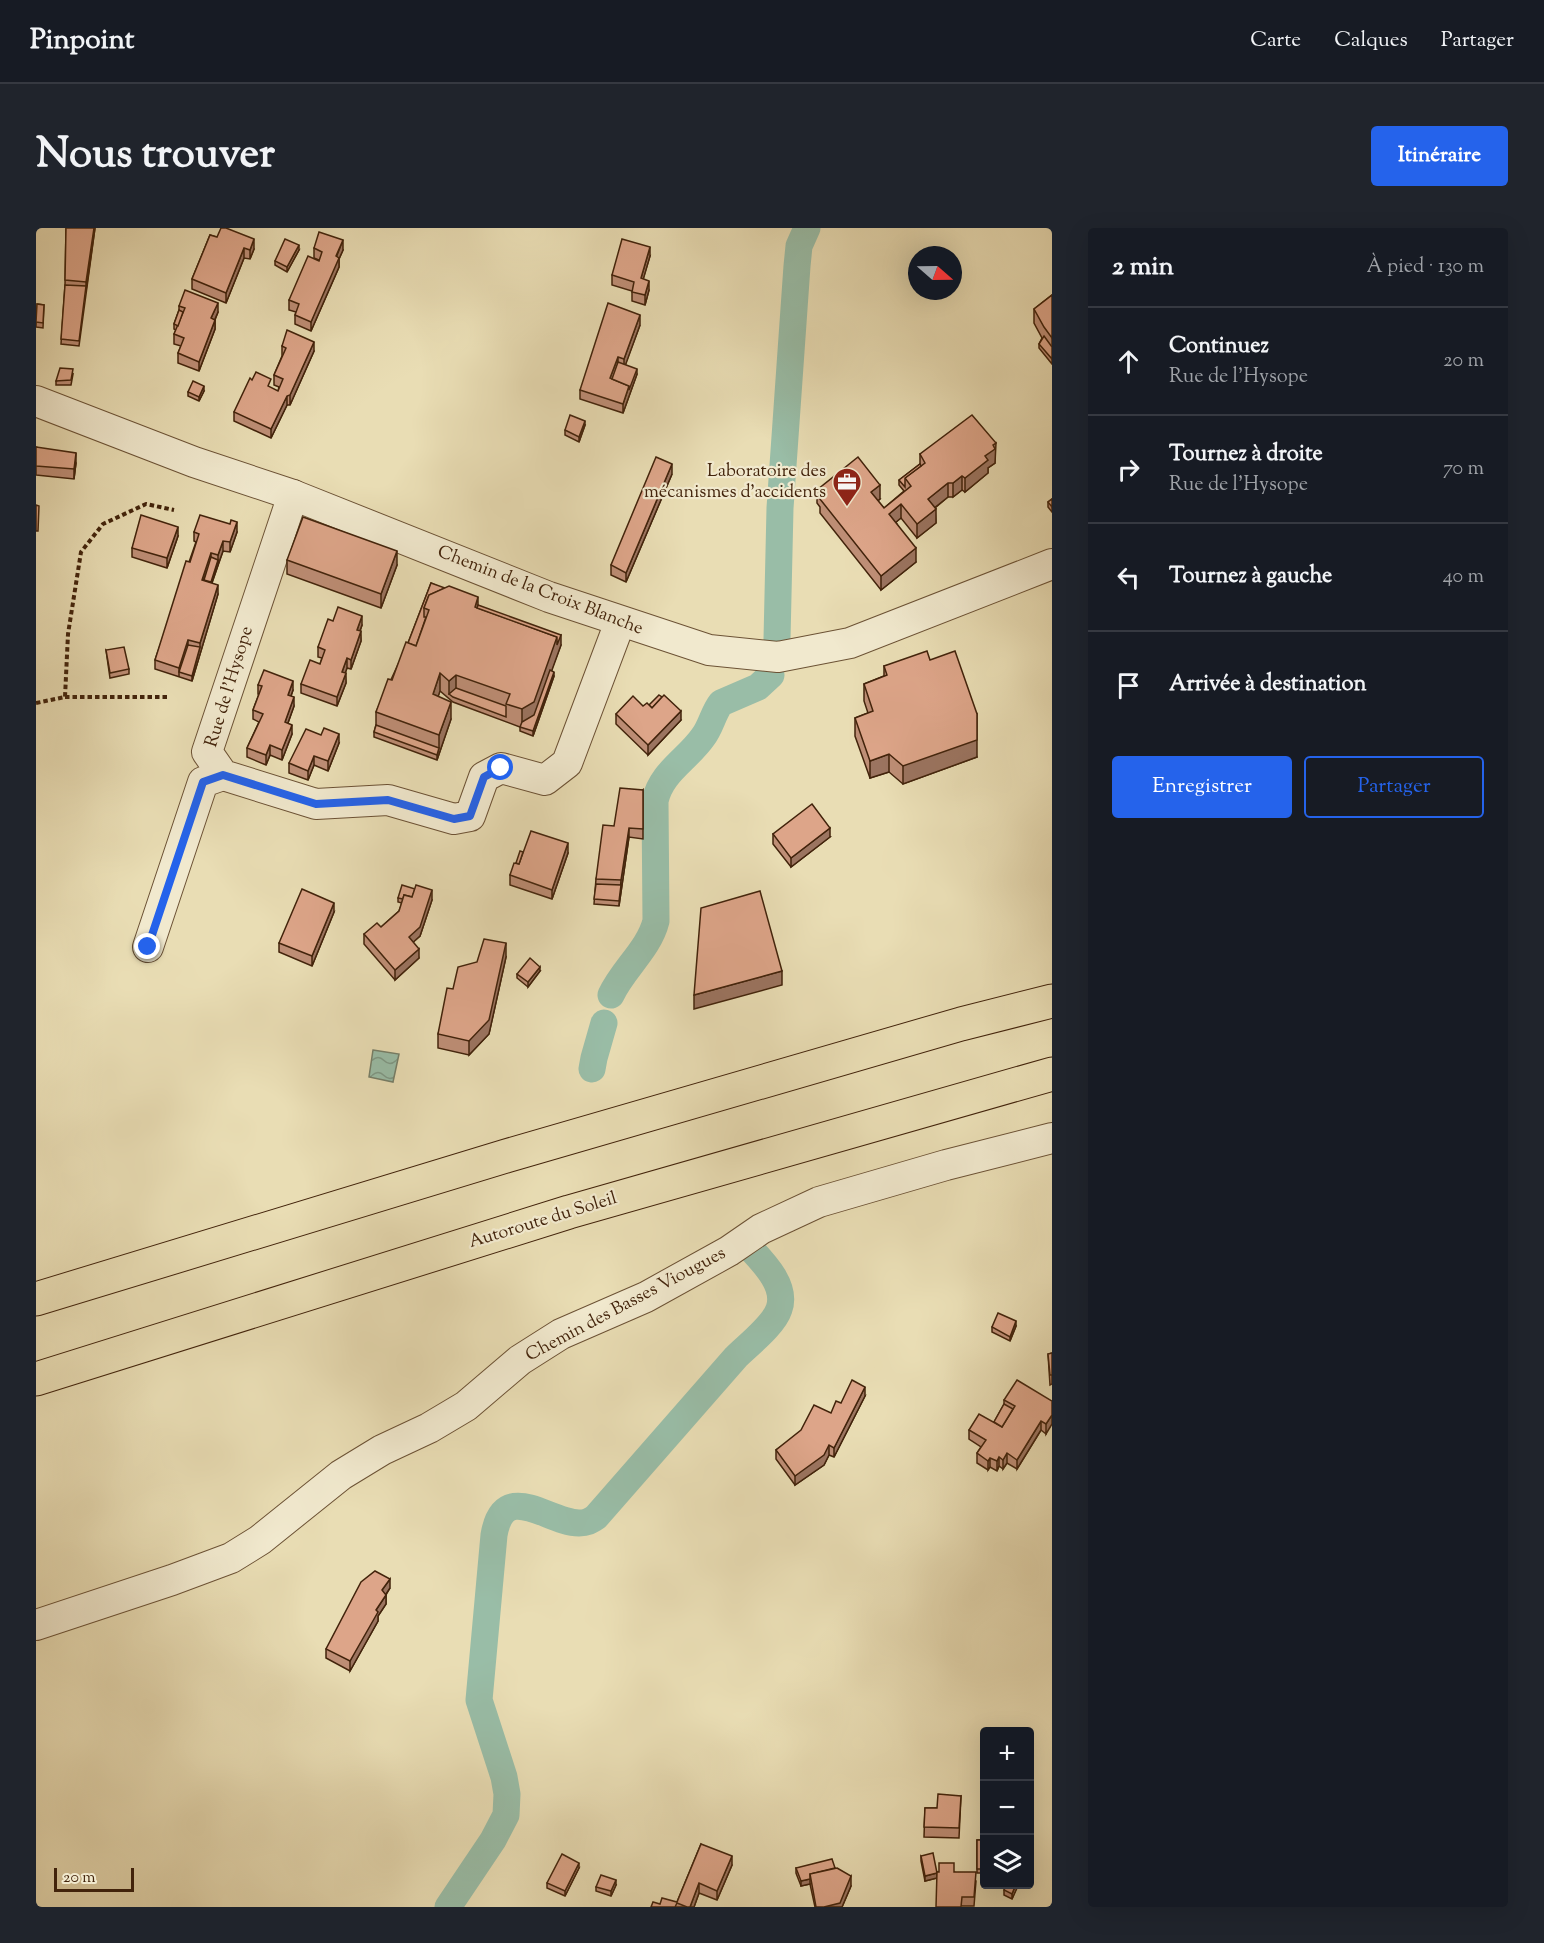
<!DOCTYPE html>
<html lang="fr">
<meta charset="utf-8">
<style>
body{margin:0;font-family:"Sorts Mill Goudy",serif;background:#20242c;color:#f1f3f6}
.controls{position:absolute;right:18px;bottom:18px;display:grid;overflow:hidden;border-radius:6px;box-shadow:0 6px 24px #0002}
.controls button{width:54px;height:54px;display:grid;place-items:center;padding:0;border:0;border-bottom:2px solid #363941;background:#171b24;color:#f1f3f6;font:30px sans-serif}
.compass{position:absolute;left:872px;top:18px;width:54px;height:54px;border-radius:50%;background:#171b24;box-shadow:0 6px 24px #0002;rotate:110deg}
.scale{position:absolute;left:18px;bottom:15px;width:80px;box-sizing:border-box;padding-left:6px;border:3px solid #42230b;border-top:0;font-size:16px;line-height:21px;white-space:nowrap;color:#42230b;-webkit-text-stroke:4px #f1e9ce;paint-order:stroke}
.stop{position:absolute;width:18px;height:18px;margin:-14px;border:4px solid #2563eb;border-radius:50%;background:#fff}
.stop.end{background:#2563eb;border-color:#fff;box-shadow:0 2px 6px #0008}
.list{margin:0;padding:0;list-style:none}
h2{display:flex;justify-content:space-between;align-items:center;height:78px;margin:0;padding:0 24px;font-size:26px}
h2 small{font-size:20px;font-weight:400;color:#9ea1a6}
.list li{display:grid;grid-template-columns:39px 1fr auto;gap:18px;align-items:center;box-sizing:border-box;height:108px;padding:0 24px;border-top:2px solid #363941}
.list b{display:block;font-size:22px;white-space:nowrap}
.list p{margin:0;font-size:20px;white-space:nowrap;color:#9ea1a6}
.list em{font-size:20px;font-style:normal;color:#9ea1a6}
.actions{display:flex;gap:12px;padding:18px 24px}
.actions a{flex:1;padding:14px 0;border:2px solid #2563eb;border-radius:6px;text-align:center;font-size:21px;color:#2563eb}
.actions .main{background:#2563eb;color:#fff}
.icon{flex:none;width:33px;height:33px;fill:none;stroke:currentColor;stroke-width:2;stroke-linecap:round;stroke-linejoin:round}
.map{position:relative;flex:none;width:1016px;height:1679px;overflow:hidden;border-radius:6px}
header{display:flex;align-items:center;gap:36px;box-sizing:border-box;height:84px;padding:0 30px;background:#171b24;border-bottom:2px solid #363941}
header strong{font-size:28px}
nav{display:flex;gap:33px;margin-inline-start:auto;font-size:21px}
.intro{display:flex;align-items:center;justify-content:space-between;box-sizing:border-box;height:144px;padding:0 36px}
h1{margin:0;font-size:42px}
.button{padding:15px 27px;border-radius:6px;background:#2563eb;color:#fff;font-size:21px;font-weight:700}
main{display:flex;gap:36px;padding:0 36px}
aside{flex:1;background:#171b24;border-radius:6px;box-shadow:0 6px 24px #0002}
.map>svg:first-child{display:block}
</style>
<header>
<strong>Pinpoint</strong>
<nav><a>Carte</a><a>Calques</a><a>Partager</a></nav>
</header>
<div class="intro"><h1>Nous trouver</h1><a class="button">Itinéraire</a></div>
<main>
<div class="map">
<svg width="1016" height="1679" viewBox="0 0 1016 1679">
<defs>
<pattern id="water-waves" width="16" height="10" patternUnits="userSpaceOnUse" patternTransform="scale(1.5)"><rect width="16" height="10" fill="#99bda7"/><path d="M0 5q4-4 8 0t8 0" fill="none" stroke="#7e9986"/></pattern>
</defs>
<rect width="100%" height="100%" fill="#e9ddb4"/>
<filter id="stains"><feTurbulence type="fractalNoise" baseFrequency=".00333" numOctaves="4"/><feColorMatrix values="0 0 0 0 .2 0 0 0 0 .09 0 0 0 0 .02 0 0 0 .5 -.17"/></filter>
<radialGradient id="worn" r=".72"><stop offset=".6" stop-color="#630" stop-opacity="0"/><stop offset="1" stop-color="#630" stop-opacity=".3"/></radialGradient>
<path fill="url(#water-waves)" stroke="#767f69" stroke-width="1.5" d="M337,822L363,826L357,854L333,849Z"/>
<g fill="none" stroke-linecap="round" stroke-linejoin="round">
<g stroke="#99bda7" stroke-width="27">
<path d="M741,411L744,280L761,38L763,18L771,0"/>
<path d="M575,767C587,741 613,721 620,693L619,573C625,544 651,532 667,509C675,499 677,485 685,475L722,459L735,447"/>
<path d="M556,841L558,830L568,795"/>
<path d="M412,1679L457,1612L470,1587L471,1566L468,1549L443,1472L458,1307C468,1250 512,1295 543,1295C551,1295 554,1293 560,1289C607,1236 653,1182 700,1129C712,1117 738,1097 743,1081C751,1059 729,1036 715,1021"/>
</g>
<g stroke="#6c5235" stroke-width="32">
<g id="minor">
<path d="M0,173L158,234L257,267L513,369L673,422L742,429L814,415L1016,336"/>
<path d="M257,267L171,524L187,547L280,576L352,572L418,591L434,588L448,549L465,540L509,552L531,535L584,394"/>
<path d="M112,719L167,554L187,547"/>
<path d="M0,1397L136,1352L195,1330L224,1312L305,1247L346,1222L393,1200L430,1178L484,1132L525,1106L610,1069L693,1023L725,1001L783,974L910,937L1016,910"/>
</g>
</g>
<g stroke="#42230b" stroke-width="35">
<g id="highway">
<path d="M0,1071L470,928L925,796L1016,773"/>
<path d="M0,1151L533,984L1016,846"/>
</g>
</g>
<g stroke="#42230b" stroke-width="4" stroke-dasharray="4.5 3" stroke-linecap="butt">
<path d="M29,469H134"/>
<path d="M0,475L29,469L32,406L45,324L67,296L110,276L138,282"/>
</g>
<use href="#minor" stroke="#f1e9ce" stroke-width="30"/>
<use href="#highway" stroke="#e9ddb4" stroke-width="33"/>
</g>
<g fill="#be8e76" stroke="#42230b" stroke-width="1.5">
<path d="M30,0H59L43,118L25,116L29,57Z"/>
<path d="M174,7L218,21L214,31L208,30L190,75L156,61V51Z"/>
<path d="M278,20L307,22L303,31V39L275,103L259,96V87L260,84L253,82V72L283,32L278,30Z"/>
<path d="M263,22L251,44L239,37V33Z"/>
<path d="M614,28L607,51L613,62L609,77L596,73V63L576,57V47Z"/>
<path d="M1016,67V136L1003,120V116L1006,110L998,95V81Z"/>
<path d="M1,76L8,77L7,100L0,99Z"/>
<path d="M143,78L182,84L179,92V101L163,143L142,135V125L145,118L138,116V106L140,102L138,101V96L143,82Z"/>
<path d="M604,97L589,137L601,146L587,185L544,171V162Z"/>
<path d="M246,118L278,123L254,177H251L235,210L198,193V184L242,163L243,159L238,157V147L246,128Z"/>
<path d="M37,146L35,157H20V153Z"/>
<path d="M168,163L163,173L152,168V164Z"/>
<path d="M549,197L543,214L529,207V202Z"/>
<path d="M0,219L40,235L38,251L0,247Z"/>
<path d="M884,226L960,229H959V235L952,240V245L929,264L926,262L917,269H912L899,280L900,295L881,310L865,290L860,294L880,334L845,362L784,285V279L781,275V262L844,271L842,273L848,280L868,263L863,257V252L884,236Z"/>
<path d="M636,246L590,354L575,347V337Z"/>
<path d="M1016,271V284L1012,279V274Z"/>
<path d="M158,304H201L194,324L187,323L176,355L182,366L156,453L119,441V432L160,314L158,313Z"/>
<path d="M142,308L131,340L96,329V320Z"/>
<path d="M251,332L361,337L345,380L251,346Z"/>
<path d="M395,355L525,417L515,443L518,448L497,508L484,503V499L417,474L404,463L402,468L415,491L401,532L338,509V504L340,497V484L372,415Z"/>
<path d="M297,393L326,397L324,403L325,413L315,441L311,440L309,445L310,455L301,478L265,465V456L284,436L286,430L282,429V419Z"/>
<path d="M70,422L93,441V446L74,450Z"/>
<path d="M894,432L941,529L867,556L853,544L834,550L819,508V490L832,485L828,473V456L848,448V438Z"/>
<path d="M222,457L257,462L255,468L258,478L252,495L256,506L246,532L234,527L230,537L211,529V520L223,494L217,491V482L223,466H222Z"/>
<path d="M613,477L645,492L612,527L580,496V486Z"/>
<path d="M303,515L292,543L278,537L272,552L253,545V535Z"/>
<path d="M607,562V611L593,609L583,678L558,676L560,651L578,598Z"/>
<path d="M737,606L794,609L755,639L737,616Z"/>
<path d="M487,624L532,625L516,671L474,657V647L480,635Z"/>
<path d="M362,670L396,672L384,708L377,714L383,730L359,752L328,716V706L345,699L363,683L366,675L362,674Z"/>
<path d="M298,684L276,738L243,724V715Z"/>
<path d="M470,729L453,806L433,827L402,820V806L417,761Z"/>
<path d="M504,743L492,759L481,750V746Z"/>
<path d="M980,1098L974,1113L956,1104V1099Z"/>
<path d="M1016,1125V1156L1014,1157L1012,1126Z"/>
<path d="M829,1168L798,1229L793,1227L788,1237L759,1257L740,1231V1222L795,1185Z"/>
<path d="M968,1172L1016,1173L1010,1206L1005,1202L981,1241L971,1235L967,1241L963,1238L961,1243L954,1239L952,1242L941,1235V1225L945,1219L933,1211V1202L958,1194L968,1176Z"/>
<path d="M354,1360L350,1367V1376L342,1388V1393L314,1443L290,1430V1421Z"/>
<path d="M925,1568L923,1610L888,1609L889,1580H901Z"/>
<rect x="941" y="1612" width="7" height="33"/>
<path d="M665,1616L696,1637L681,1672L663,1665L658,1679H615L641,1674Z"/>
<path d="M885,1628L901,1644H918L940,1653L938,1678H926L901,1650L889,1653L885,1633Z"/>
<path d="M543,1640L529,1668L511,1660V1655Z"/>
<path d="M760,1640H799L815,1658L806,1679H779L774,1656L765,1658L760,1645Z"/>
<path d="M982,1656L976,1671L968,1667V1662Z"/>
<path d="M580,1657L575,1668L560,1663V1659Z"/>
</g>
<g fill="#9b7460" stroke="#42230b" stroke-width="1.5">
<path d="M58,0H59L50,63V54Z"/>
<path d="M218,11V21L214,31V22Z"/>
<path d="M307,12V22L303,31V39L275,103V94Z"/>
<path d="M263,17V22L251,44V39Z"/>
<path d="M614,19V28L605,59V50Z"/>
<path d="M208,20V30L190,75V65Z"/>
<path d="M613,53V62L609,77V67Z"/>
<path d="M182,75V84L175,100V90Z"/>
<path d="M604,87V97L588,141V131Z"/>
<path d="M179,92V101L163,143V134Z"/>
<path d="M278,114V123L254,177V167Z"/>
<path d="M582,129V139L576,155L574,150Z"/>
<path d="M601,141V146L587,185V176L593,158Z"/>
<path d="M168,158V163L163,173V169Z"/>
<path d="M251,168V177L235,210V201Z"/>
<path d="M549,193V197L543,214V209Z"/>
<path d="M960,215L959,235L952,240V245L929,264V250L949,228L957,217Z"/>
<path d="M40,225V235L38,251V241Z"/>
<path d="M636,236V246L590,354V345Z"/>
<path d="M926,248V262L917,269V255Z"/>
<path d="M912,255V269L892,285V271Z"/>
<path d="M844,257V271L835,278V264Z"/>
<path d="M865,276V290L853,300V286Z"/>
<path d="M900,281V295L881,310V296Z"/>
<path d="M201,294V304L194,324V314Z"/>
<path d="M142,299V308L131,340V330Z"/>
<path d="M187,313V323L182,337V327Z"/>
<path d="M880,320V334L845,362V348Z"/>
<path d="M361,323V337L345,380V366Z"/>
<path d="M175,325V334L166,356V352Z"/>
<path d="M182,332V337L173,363V359Z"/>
<path d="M182,357V366L156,453V448L164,419V415Z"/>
<path d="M442,369V387L439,379Z"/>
<path d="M326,388V397L321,411V402Z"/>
<path d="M325,403V413L315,441V432Z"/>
<path d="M525,407V417L498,492L486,499V481L521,409Z"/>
<path d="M152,412V421L143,444V449V440Z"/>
<path d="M311,430V440L306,454V444Z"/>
<path d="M518,444V448L497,508V503Z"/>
<path d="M310,445V455L301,478V469Z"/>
<path d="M404,445V463L397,484V466Z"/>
<path d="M420,447V464L413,466V453Z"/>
<path d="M257,453V462L252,476V467Z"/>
<path d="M258,469V478L249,503V494Z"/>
<path d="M415,474V491L401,532V527L403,520V507Z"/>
<path d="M645,483V492L612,527V517Z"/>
<path d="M941,486V529L867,556V538Z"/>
<path d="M256,497V506L246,532V522Z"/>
<path d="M303,506V515L292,543V533Z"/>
<path d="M234,517V527L230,537V527Z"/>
<path d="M853,526V544L834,550V533Z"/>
<path d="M278,528V537L272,552V543Z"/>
<path d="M593,600V609L583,678L585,652Z"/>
<path d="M794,600V609L755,639V630Z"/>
<path d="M532,615V625L516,671V662Z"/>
<path d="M396,662V672L384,708L373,718V709Z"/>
<path d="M298,675V684L276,738V728Z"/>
<path d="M470,715V729L453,806L433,827V813Z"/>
<path d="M383,721V730L359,752V742Z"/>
<path d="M504,739V743L492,759V754Z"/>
<path d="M746,743V757L658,781V767Z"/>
<path d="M980,1093V1098L974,1113V1109Z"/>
<path d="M829,1159V1168L798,1229V1220Z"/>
<path d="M1016,1187V1196L1010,1206V1196Z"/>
<path d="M1005,1193V1202L981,1241V1232Z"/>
<path d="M793,1217V1227L788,1237L759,1257V1248Z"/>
<path d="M971,1225V1235L967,1241V1232Z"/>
<path d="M963,1229V1238L961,1243V1233Z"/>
<path d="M954,1230V1239L952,1242V1233Z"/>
<path d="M354,1351V1360L346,1372V1362Z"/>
<path d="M350,1367V1376L342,1388V1393L314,1443V1433L340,1382Z"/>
<path d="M696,1628V1637L681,1672V1663Z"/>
<path d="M543,1635V1640L529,1668V1663Z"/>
<path d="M901,1645V1650L889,1653V1648Z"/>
<path d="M815,1648V1658L806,1679H788Z"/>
<path d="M774,1651V1656L765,1658V1653Z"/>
<path d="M580,1652V1657L575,1668V1663Z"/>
<path d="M663,1655V1665L658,1679H654Z"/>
<path d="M980,1656H982V1658L976,1671V1666Z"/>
</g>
<g fill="#dda589" stroke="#42230b" stroke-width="1.5">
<path d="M30,0H58L50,54L29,52Z"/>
<path d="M185,0H190L218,11L214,22L208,20L190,65L156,51L174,7L181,9Z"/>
<path d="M283,4L307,12L300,28L303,30L275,94L259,87L263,76L253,72L272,28L283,33L286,24L278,20Z"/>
<path d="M249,11L263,17L251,39L239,33Z"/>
<path d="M586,11L614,19L605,50L613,53L609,67L596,64L598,54L576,47Z"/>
<path d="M29,57L50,58L43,113L25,111Z"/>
<path d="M149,62L182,75L175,90L179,92L163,134L142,125L148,110L138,106L149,80L143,78Z"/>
<path d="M1016,67V110L1008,99L998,81Z"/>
<path d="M572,75L604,87L588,131L582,129L574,150L593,158L587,176L544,162Z"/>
<path d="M1,76L8,77L7,95L0,94Z"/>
<path d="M143,82L147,84L142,98L138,96Z"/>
<path d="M251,102L278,114L254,167L251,168L235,201L198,184L214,150L216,152L220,144L235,151L232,158L242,163L247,151L238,147L250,120L246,118Z"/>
<path d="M1008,108L1016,119V131L1003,116Z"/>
<path d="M582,134L601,141L593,162V158L576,151Z"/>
<path d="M24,140L37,141L35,152L20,153Z"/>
<path d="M157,153L168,158L163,169L152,164Z"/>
<path d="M534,187L549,193L543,209L529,202Z"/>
<path d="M936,187L960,215L957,217L959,221L949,228L952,232L929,250L926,248L917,255H912L892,271L900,281L881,296L865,276L853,286L880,320L845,348L784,271L786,269L781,262L822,229L844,257L835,264L848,280L875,258L869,250L889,235L884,226Z"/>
<path d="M0,219L40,225L38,241L0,238Z"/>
<path d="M620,229L636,236L590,345L575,337Z"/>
<path d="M884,236L885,238L869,250V259L863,252Z"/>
<path d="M1016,271V279L1012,274Z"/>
<path d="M0,277L3,278L2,303H0Z"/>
<path d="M105,287L142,299L131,330L96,320Z"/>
<path d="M164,287L194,296L195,292L201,294L194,314L187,313L182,327L175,325L166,352L182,357L164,415L152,412L143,440L119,432L150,333L154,334L163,306L158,304Z"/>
<path d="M267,289L361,323L345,366L251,332Z"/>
<path d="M175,329L182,332L175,354L168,352Z"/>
<path d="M395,355L409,360L393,367L388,380V389H390L380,418L372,415Z"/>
<path d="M413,358L442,369L439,379L521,409L498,474L486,481L470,476L474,466L420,447L413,453L404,445L397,466L415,474L403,507L340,484L352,451L356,452L370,414L380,418L393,382L388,380L393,367Z"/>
<path d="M442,377L525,407L521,417V409L441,380Z"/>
<path d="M302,379L326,388L321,402L325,403L315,432L311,430L306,444L310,445L301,469L265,456L274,432L284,436L289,422L282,419L292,391L297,393Z"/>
<path d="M152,417L164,419L156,448L143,444Z"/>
<path d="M88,419L93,441L74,445L70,422Z"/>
<path d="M891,423L894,432L919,423L941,486V512L867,538L853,526L834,533L819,490L837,483L828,456L851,447L848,438Z"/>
<path d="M228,442L257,453L252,467L258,469L249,494L256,497L246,522L234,517L230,527L211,520L227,486L217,482L226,458L222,457Z"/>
<path d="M514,442L518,444L497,503L484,499L486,494L498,487Z"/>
<path d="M420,460L470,478V489L417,469L413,466Z"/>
<path d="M623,467L626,469L616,480L613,477Z"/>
<path d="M628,467L645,483L612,517L580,486L597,468L607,478L611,475L616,480Z"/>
<path d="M340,497L403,520L401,527L338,504Z"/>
<path d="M288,500L303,506L292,533L278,528L272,543L253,535L270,501L285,507Z"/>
<path d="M584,560L607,562V601L593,600L585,652L560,651L567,597L578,598Z"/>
<path d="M776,576L794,600L755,630L737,606Z"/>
<path d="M495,603L532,615L516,662L474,647L478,635L483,636Z"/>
<path d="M484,623L487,624L483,636L480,635Z"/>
<path d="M560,656L585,657L583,673L558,671Z"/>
<path d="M366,657L379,661L376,669L368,667L367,671L362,670Z"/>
<path d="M380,657L396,662L384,699L373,709L383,721L359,742L328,706L341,695L345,699L363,683L368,667L376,669Z"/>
<path d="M266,661L298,675L276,728L243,715Z"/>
<path d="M724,663L746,743L658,767L665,680Z"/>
<path d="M448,711L470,715L453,792L433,813L402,806L411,760L417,761L422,739L441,734Z"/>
<path d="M494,730L504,739L492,754L481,746Z"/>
<path d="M962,1085L980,1093L974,1109L956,1099Z"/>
<path d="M1016,1125V1147H1014L1012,1126Z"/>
<path d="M816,1152L829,1159L798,1220L793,1217L788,1227L759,1248L740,1222L765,1202L778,1177L795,1185L800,1173L805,1175Z"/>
<path d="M981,1152L1016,1173V1187L1010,1196L1005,1193L981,1232L971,1225L967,1232L963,1229L961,1233L954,1230L952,1233L941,1225L950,1212L933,1202L943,1186L966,1199L979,1178L968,1172Z"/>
<path d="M968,1176L977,1181L966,1199L958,1194Z"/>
<path d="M339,1343L354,1351L346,1362L350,1367L340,1382L342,1384L314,1433L290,1421L325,1354Z"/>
<path d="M902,1566L925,1568L923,1600L888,1599L889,1580H901Z"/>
<rect x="941" y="1612" width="7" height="29"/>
<path d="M665,1616L696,1628L681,1663L663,1655L654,1679H651L641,1675L639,1679H615L617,1674L624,1676L626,1670L641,1674Z"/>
<path d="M897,1625L901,1645L889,1648L885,1628Z"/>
<path d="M526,1626L543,1635L529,1663L511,1655Z"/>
<path d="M796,1631L799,1640L774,1646V1651L765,1653L760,1640Z"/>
<path d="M903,1635H918V1644H940L938,1669H926L925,1679H900L901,1644H903Z"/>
<path d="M801,1640L815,1648L804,1675L788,1679H780L774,1646Z"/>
<path d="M565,1647L580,1652L575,1663L560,1659Z"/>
<path d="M971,1656H980L976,1666L968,1662Z"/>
</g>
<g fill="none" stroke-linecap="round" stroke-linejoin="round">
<path stroke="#2563eb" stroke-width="8" d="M112,719L167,554L187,547L280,576L352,572L418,591L434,588L448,549L465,540"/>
</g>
<defs>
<g id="office-pin" transform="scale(1.5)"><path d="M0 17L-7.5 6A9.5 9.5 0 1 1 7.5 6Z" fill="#8f2418" stroke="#f1e9ce"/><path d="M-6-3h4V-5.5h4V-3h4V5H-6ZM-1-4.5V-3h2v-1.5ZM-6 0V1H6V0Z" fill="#fff"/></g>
</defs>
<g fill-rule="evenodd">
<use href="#office-pin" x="811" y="254"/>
</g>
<g text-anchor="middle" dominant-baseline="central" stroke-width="4.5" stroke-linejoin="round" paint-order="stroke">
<g font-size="18" fill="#42230b" stroke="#f1e9ce" text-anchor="end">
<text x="790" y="244">Laboratoire des<tspan x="790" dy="21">mécanismes d'accidents</tspan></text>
</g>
<g font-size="18" fill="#42230b" stroke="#f1e9ce">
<text transform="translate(504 363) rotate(21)">Chemin de la Croix Blanche</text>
<text transform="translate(194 459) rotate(-73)">Rue de l'Hysope</text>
<text transform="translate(507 993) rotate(-17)">Autoroute du Soleil</text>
<text transform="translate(590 1077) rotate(-28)">Chemin des Basses Viougues</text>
</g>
</g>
<rect width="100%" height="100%" filter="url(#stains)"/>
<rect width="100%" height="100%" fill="url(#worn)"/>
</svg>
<div class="controls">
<button>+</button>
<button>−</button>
<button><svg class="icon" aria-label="layers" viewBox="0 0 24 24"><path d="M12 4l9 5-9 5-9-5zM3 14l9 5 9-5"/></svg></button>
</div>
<svg class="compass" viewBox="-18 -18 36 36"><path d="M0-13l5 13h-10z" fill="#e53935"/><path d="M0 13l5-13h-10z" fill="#9ea1a6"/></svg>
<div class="scale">20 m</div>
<div class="stop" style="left:465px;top:540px"></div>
<div class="stop end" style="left:112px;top:719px"></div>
</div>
<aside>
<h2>2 min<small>À pied · 130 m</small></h2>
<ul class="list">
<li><svg class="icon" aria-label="ahead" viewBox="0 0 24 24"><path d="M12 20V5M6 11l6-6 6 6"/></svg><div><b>Continuez</b><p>Rue de l'Hysope</p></div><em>20 m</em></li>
<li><svg class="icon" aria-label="right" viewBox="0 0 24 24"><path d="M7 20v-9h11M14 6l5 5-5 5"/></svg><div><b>Tournez à droite</b><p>Rue de l'Hysope</p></div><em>70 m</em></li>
<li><svg class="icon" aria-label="left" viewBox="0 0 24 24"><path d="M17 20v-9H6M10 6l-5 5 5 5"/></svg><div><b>Tournez à gauche</b></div><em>40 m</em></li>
<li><svg class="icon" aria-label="arrive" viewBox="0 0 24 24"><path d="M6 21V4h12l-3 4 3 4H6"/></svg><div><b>Arrivée à destination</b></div></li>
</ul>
<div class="actions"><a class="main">Enregistrer</a><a>Partager</a></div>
</aside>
</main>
